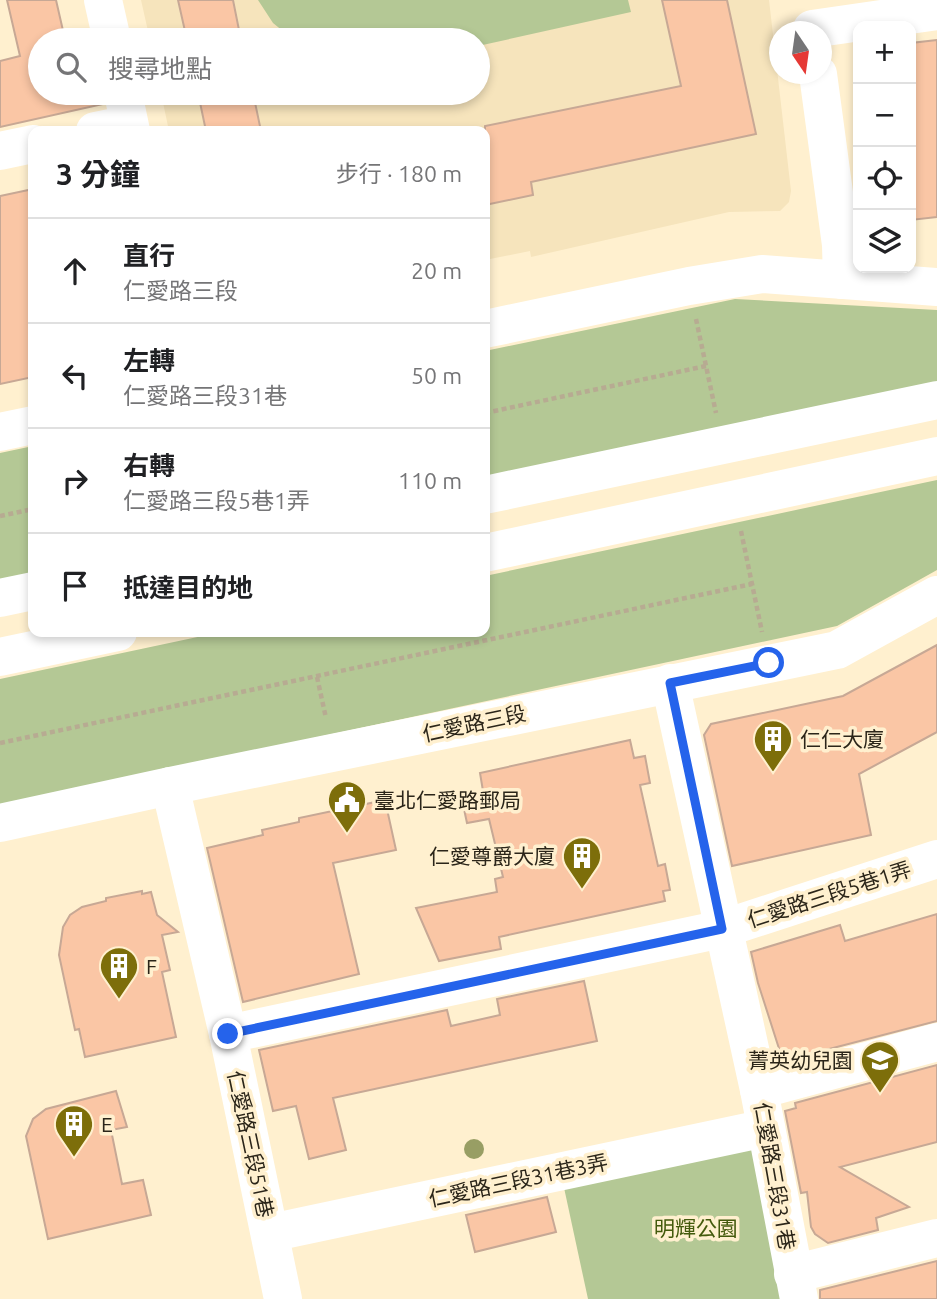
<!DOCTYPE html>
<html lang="zh-TW">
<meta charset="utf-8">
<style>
body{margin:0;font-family:Ubuntu,"Noto Sans TC",sans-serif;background:#f2f2f2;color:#202124}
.controls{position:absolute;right:21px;top:21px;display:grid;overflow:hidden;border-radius:14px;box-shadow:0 4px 10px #0003}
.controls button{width:63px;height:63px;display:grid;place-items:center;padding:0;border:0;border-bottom:2px solid #e0e0e0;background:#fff;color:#202124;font:35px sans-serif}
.compass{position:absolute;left:769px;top:21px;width:63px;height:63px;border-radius:50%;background:#fff;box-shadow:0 4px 10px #0003;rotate:167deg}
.stop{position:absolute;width:21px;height:21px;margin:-16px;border:5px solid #2563eb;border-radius:50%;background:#fff}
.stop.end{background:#2563eb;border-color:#fff;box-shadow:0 2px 7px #0008}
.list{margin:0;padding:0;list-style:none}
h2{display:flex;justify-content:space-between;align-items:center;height:91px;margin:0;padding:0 28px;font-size:30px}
h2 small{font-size:23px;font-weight:400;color:#757577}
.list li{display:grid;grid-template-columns:46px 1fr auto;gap:21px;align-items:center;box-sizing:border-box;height:105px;padding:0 28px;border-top:2px solid #e0e0e0}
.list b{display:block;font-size:26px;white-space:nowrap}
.list p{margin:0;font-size:23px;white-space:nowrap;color:#757577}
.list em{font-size:23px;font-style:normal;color:#757577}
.icon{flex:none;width:38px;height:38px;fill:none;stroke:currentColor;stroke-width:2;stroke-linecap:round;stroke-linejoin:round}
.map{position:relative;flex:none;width:937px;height:1299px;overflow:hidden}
.search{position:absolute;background:#fff;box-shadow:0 4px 10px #0003;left:28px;top:28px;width:462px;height:77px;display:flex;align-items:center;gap:18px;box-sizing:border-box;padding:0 24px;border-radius:38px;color:#757577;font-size:26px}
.panel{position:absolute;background:#fff;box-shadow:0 4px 10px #0003;left:28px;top:126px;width:462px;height:511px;border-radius:14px}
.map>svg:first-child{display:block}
</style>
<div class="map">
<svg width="937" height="1299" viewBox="0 0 937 1299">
<rect width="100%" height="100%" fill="#fff0cf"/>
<path fill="#f6e4bc" d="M141,0H769L791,191L789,202L780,211L729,212L531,257L530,251L485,260V131H169L161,93H478V40H150Z"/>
<g fill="#b4c895">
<path d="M258,0H628L631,12L478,46V40H294L273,23Z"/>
<path d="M735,299L937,310V383L485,478V351Z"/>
<path d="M33,446V574L0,581V453Z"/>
<path d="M937,480V570L837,626L0,805V679L221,632H485V576Z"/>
<path d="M751,1143L788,1299H588L563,1183Z"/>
</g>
<g fill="#fac6a5" stroke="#c7a895" stroke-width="2">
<path d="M7,0H56L64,35L40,40V93H102L103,104L0,127V61L20,56Z"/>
<path d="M178,0H233L241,40H187Z"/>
<path d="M662,0H727L756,134L531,182L533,195L485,205V126L681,86Z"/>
<path d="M937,40V217L911,220V43Z"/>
<path d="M198,93H253L261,131H206Z"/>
<path d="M33,189V377L0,384V196Z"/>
<path d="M937,645V732L859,774L871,835L732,866L704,735L711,724L843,696Z"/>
<path d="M630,740L634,758L645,756L650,783L640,785L658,866L665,864L670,890L663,891L665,901L499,937L501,949L439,961L416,908L497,892L495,879L503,877L489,819L467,823L461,795L483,791L480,773Z"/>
<path d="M385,800L396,850L333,863L359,974L243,1002L207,848L263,835L262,830L299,822V818Z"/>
<path d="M142,891V894L151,892L157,915L178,932L162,935L170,970L162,972L176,1037L85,1057L79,1029L75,1030L59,955L63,927L70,915L82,907L106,901V898Z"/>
<path d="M937,914V1021L783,1061L758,983L751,952L840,925L845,941Z"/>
<path d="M584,981L597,1041L333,1098L346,1150L309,1159L296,1106L273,1111L259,1050L447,1010L451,1026L500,1015L497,999Z"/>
<path d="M937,1065V1142L840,1167L909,1207L876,1218L878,1230L828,1243L815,1234L811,1227L807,1192L801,1193L785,1111L796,1108L795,1103Z"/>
<path d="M116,1091L127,1127L111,1130L122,1184L143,1180L151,1215L48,1239L26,1136L33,1119L46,1109Z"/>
<path d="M547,1197L556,1232L475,1252L466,1215Z"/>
<path d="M937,1261V1299H820V1290Z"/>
</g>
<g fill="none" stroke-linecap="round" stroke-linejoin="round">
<g stroke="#b7ab92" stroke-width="4.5" stroke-dasharray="5 3.5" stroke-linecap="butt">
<path d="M696,319L716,413"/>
<path d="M485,413L706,366"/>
<path d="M0,516L33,509"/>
<path d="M741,531L762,632"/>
<path d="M317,677L326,718"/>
<path d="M0,743L752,584"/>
</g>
<g stroke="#fff" stroke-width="38">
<path d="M103,0L112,40"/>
<path d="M812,29L937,11"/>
<path d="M818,74L841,245L842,280"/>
<path d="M123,93L131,131"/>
<path d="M95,131L129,124"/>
<path d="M0,151L33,144"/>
<path d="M670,683L759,1090L799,1299"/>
<path d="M170,786L228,1034L283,1299"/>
<path d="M228,1034L722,929L937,859"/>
<path d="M759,1090L937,1042"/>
<path d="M270,1233L766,1128"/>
<path d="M793,1274L937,1238"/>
</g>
<g stroke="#fff" stroke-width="38">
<path d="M485,329L689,286L762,274L937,287"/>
<path d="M0,432L33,425"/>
<path d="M485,495L937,400"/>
<path d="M485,553L937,456"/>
<path d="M0,598L33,591"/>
<path d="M0,657L118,632"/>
<path d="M0,823L170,786L837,650L937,595"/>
</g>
</g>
<circle fill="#989e64" cx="474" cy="1149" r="10"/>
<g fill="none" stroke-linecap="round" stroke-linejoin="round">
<path stroke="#2563eb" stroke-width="9" d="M228,1034L722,929L670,683L769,663"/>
</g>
<defs>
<g id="building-pin" transform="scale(2.0125)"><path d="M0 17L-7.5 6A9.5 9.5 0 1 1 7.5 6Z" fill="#7d6e0a" stroke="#fff0cf"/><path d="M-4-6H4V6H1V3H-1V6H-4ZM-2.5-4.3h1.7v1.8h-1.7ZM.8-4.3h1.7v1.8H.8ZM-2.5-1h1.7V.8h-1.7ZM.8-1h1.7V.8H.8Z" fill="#fff"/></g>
<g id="civic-pin" transform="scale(2.0125)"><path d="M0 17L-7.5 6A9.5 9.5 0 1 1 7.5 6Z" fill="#7d6e0a" stroke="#fff0cf"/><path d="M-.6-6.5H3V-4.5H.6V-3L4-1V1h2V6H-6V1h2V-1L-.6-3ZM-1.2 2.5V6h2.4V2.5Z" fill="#fff"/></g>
<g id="school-pin" transform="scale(2.0125)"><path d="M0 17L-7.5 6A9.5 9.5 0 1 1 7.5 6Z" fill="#7d6e0a" stroke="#fff0cf"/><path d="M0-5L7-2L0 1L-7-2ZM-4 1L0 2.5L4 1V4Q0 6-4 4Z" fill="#fff"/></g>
</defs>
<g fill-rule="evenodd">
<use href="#building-pin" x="773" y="739"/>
<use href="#civic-pin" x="347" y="800"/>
<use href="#building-pin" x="582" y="856"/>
<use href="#building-pin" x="119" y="966"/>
<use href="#school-pin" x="880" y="1060"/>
<use href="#building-pin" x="74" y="1124"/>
</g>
<g text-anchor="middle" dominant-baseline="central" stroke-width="7" stroke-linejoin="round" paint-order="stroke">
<g font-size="21" fill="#2b2519" stroke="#fff0cf">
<text transform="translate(474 723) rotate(-12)">仁愛路三段</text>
<text transform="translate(829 894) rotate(-18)">仁愛路三段5巷1弄</text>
<text transform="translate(251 1144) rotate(78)">仁愛路三段51巷</text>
<text transform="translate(775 1176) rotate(80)">仁愛路三段31巷</text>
<text transform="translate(518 1180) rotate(-12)">仁愛路三段31巷3弄</text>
</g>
<g font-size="21" fill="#2b2519" stroke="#fff0cf" text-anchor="start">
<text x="800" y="739">仁仁大廈</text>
<text x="374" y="800">臺北仁愛路郵局</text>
<text x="555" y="856" text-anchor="end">仁愛尊爵大廈</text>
<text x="146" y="966">F</text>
<text x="853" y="1060" text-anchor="end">菁英幼兒園</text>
<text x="101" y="1124">E</text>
</g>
<g font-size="21" fill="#435a0c" stroke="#fff0cf">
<text x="696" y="1228">明輝公園</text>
</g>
</g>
</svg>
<div class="controls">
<button>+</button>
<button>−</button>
<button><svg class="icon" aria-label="locate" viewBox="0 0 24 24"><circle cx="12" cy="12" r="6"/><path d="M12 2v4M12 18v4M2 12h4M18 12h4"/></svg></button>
<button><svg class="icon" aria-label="layers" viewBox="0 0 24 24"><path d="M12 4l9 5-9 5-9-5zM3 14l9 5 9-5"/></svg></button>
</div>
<svg class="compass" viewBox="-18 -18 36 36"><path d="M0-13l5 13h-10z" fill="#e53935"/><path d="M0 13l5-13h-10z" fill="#757577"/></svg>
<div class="stop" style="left:769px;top:663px"></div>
<div class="stop end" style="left:228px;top:1034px"></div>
<div class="search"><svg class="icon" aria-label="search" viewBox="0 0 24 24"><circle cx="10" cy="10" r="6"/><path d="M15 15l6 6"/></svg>搜尋地點</div>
<section class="panel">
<h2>3 分鐘<small>步行 · 180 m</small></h2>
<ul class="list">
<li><svg class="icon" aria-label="ahead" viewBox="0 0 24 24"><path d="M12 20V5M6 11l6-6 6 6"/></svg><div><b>直行</b><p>仁愛路三段</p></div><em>20 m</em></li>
<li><svg class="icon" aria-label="left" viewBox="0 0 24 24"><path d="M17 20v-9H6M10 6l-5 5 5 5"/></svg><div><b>左轉</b><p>仁愛路三段31巷</p></div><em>50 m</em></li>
<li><svg class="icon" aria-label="right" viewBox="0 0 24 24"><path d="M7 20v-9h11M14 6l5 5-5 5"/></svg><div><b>右轉</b><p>仁愛路三段5巷1弄</p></div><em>110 m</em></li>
<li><svg class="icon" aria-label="arrive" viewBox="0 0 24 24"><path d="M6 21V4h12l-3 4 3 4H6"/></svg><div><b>抵達目的地</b></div></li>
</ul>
</section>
</div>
